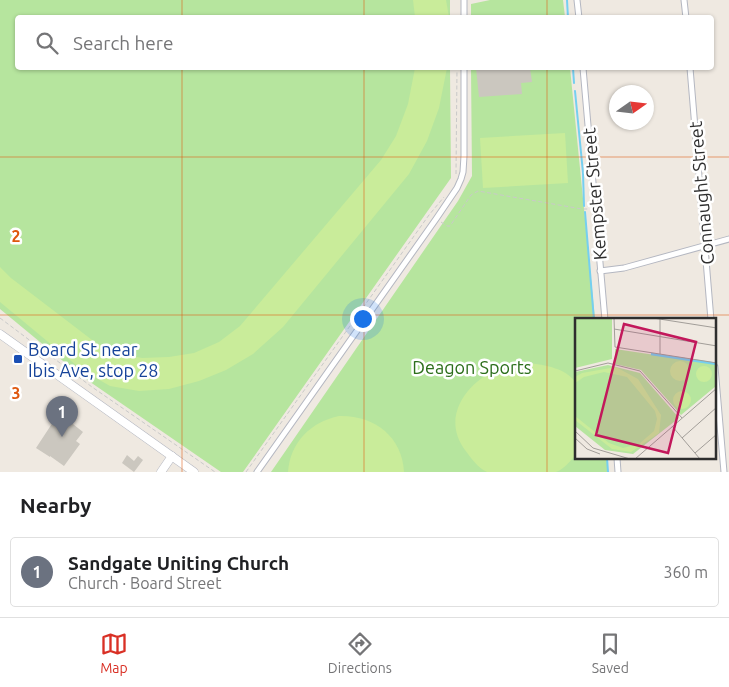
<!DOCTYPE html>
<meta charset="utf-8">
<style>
body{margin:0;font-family:Ubuntu,sans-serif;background:#f6f6f6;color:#202124}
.compass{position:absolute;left:609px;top:85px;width:45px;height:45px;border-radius:50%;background:#fff;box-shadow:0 1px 4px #0004;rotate:76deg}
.you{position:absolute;left:362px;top:318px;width:18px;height:18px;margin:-12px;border:4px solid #fff;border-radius:50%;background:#1a73e8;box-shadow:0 0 0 8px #1a73e833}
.badge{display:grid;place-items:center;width:32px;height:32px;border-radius:50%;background:#d93025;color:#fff;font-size:16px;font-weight:700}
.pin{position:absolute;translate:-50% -41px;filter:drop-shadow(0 1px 2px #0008)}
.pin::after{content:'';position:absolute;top:26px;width:18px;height:15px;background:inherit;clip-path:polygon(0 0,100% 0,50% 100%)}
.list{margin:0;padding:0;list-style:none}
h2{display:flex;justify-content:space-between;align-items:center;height:65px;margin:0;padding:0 20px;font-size:21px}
h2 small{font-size:16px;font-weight:400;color:#757577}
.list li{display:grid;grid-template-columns:32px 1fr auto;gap:15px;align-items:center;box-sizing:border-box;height:70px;margin:0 10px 10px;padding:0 10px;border:1px solid #e0e0e0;border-radius:5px}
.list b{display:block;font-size:19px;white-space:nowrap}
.list p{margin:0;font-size:16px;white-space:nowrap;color:#757577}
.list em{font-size:16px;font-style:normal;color:#757577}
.icon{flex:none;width:28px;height:28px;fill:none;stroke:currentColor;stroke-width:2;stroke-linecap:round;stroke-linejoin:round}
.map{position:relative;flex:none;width:729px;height:472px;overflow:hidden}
.search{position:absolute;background:#fff;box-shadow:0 1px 4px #0004;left:15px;right:15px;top:15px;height:55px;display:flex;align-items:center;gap:12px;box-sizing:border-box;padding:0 18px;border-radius:5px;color:#757577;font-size:19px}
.sheet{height:145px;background:#fff}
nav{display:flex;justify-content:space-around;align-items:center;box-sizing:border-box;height:70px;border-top:1px solid #e0e0e0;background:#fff;font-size:14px;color:#757577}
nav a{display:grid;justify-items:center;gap:2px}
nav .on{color:#d93025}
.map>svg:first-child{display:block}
</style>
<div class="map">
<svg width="729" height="472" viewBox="0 0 729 472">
<rect width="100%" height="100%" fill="#efe9e1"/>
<g fill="#b6e59e">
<path d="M0,0H450V18H18V68H450L451,178L243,472H221L80,375L0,309Z"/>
<path d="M490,0H563L565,17H471V4Z"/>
<path d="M471,68H570L595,319L576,320V458H607L608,472H271L458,201L472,176Z"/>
</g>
<g fill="#c9ec9a">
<path d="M413,0H446L449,17H415Z"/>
<path d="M415,68H447L439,108L427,141L409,174L283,327L253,354L226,370L199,381L169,389L139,391L110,386L82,370L0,302V267L11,278L96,343L117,353L142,358L169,357L194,353L219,342L240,326L381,160L396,136L408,104Z"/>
<path d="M565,133L568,183L483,188L480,138Z"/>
<path d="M528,363C545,365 566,368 576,383V455C570,461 564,469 556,472C548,472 533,472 525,472C518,472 492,472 487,472C478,468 471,458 465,450C439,415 470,378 505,366C512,363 521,364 528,363Z"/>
<path d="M339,416C374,415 402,436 404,472H288C290,442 311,422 339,416Z"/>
</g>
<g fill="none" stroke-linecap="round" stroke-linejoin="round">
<g stroke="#75cff0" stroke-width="2">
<path d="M567,0L568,18"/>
<path d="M573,68L574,83"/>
<path d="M575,91L583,173L584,206"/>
<path d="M585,212L594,320"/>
<path d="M607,458L608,472"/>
</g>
</g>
<g fill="#cbc7bf">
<path d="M476,68H530L532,82L521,83L522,94L479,97Z"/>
<path d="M59,413L83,432L76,441L80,444L64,466L50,456V457L36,448Z"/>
<path d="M127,455L134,461L138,456L143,460L134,472L122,463Z"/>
</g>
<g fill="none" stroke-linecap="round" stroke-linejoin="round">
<g stroke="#b4b7c1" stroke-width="7">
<g id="street">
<path d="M464,0V18"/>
<path d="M577,0L579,18"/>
<path d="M684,0L686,18"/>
<path d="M583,68L605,320"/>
<path d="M690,68L711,320"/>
<path d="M600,271L624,268L729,239"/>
<path d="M715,367L724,472"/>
<path d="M617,458L618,472"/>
<path d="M257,472L436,219L457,188L461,179L463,172L464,156V68"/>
</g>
</g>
<g stroke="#b4b7c1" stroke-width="9">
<g id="secondary">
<path d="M0,334L194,472"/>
<path d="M161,472L172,456"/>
</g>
</g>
<g stroke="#c9c9c9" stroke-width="1" stroke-dasharray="4 2.5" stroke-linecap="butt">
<path d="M456,174L457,68"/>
<path d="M441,222L447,226H450L471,195L478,191L582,209H589"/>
<path d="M0,318L92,387L215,472"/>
<path d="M246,472L429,215L444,197"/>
</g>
<use href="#street" stroke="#fff" stroke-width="5"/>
<use href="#secondary" stroke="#fff" stroke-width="8"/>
</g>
<path fill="none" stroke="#df570e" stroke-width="1" stroke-opacity="0.55" d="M182,0V18M364,0V18M547,0V18M182,68V472M364,68V472M547,68V472M0,157H729M0,315H729"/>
<rect fill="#1a4fb4" stroke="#fff" stroke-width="2" x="13" y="354" width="10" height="10" rx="2.5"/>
<g text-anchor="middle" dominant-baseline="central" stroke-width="5" stroke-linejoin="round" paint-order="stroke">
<g font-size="18" fill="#2e2e2e" stroke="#fff">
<text transform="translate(701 193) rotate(-95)">Connaught Street</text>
<text transform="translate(594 194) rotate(-95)">Kempster Street</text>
</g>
<g font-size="18" fill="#164399" stroke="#fff" text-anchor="start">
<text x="28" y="349">Board St near<tspan x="28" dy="21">Ibis Ave, stop 28</tspan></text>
</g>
<g font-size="18" fill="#2c6e1b" stroke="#fff">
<text x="472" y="367">Deagon Sports</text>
</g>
</g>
<g transform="translate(575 318)">
<rect width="141" height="141" fill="#efe9e1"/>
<path d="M0,0H37V41L0,50ZM40,31L141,46V68L106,97L66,52L40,46ZM33,47L65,55L104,100L58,136L30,132L0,108V54Z" fill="#b6e59e"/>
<path d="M95 53a10 10 0 1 1 20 0a10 10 0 1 1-20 0ZM121 56a8 8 0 1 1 16 0a8 8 0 1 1-16 0ZM41,49L63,61L86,97L84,115L56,134L37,131L0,102V98L34,125L48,130L64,126L79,113L82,101L80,93L52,59L29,54L9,59L0,65V59L7,55ZM98 82a9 9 0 1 1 18 0a9 9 0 1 1-18 0Z" fill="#c9ec9a"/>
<path fill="none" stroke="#75cff0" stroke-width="2.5" d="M76,36L142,46"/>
<path fill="none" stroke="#a29e99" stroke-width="1" d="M39,0L40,29L142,45M78,0L142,10M85,0V36M39,11L142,28M0,53L33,45L65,53L107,100M97,108L125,141M0,113L18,130L55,141M0,120L12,131L25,136M107,120L142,89M120,135L142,116M60,141L142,70"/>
<path fill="#c2185b" fill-opacity="0.15" stroke="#c2185b" stroke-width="2.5" d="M49,6L121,24L93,135L21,117Z"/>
<rect width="141" height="141" fill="none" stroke="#2e2e2e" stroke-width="2.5"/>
</g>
<g font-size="16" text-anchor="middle" font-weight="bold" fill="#df570e" stroke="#fff" stroke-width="5" stroke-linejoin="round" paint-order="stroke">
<text x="16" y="242">2</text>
<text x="16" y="399">3</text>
</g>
</svg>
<svg class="compass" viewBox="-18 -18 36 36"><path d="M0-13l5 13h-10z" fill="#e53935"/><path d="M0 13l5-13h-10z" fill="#757577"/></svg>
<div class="you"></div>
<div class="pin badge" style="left:62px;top:437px;background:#6b7280">1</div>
<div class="search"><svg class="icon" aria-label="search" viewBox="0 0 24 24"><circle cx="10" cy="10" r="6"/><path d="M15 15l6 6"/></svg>Search here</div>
</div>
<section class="sheet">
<h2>Nearby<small></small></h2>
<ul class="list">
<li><span class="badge" style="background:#6b7280">1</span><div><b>Sandgate Uniting Church</b><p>Church · Board Street</p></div><em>360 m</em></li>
</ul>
</section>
<nav>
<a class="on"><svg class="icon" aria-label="map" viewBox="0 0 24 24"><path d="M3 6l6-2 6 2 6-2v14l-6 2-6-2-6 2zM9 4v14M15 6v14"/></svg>Map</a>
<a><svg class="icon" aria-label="directions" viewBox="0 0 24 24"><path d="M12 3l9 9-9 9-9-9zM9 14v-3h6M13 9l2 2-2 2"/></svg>Directions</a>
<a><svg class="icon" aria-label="saved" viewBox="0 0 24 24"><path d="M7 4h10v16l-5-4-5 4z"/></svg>Saved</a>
</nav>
